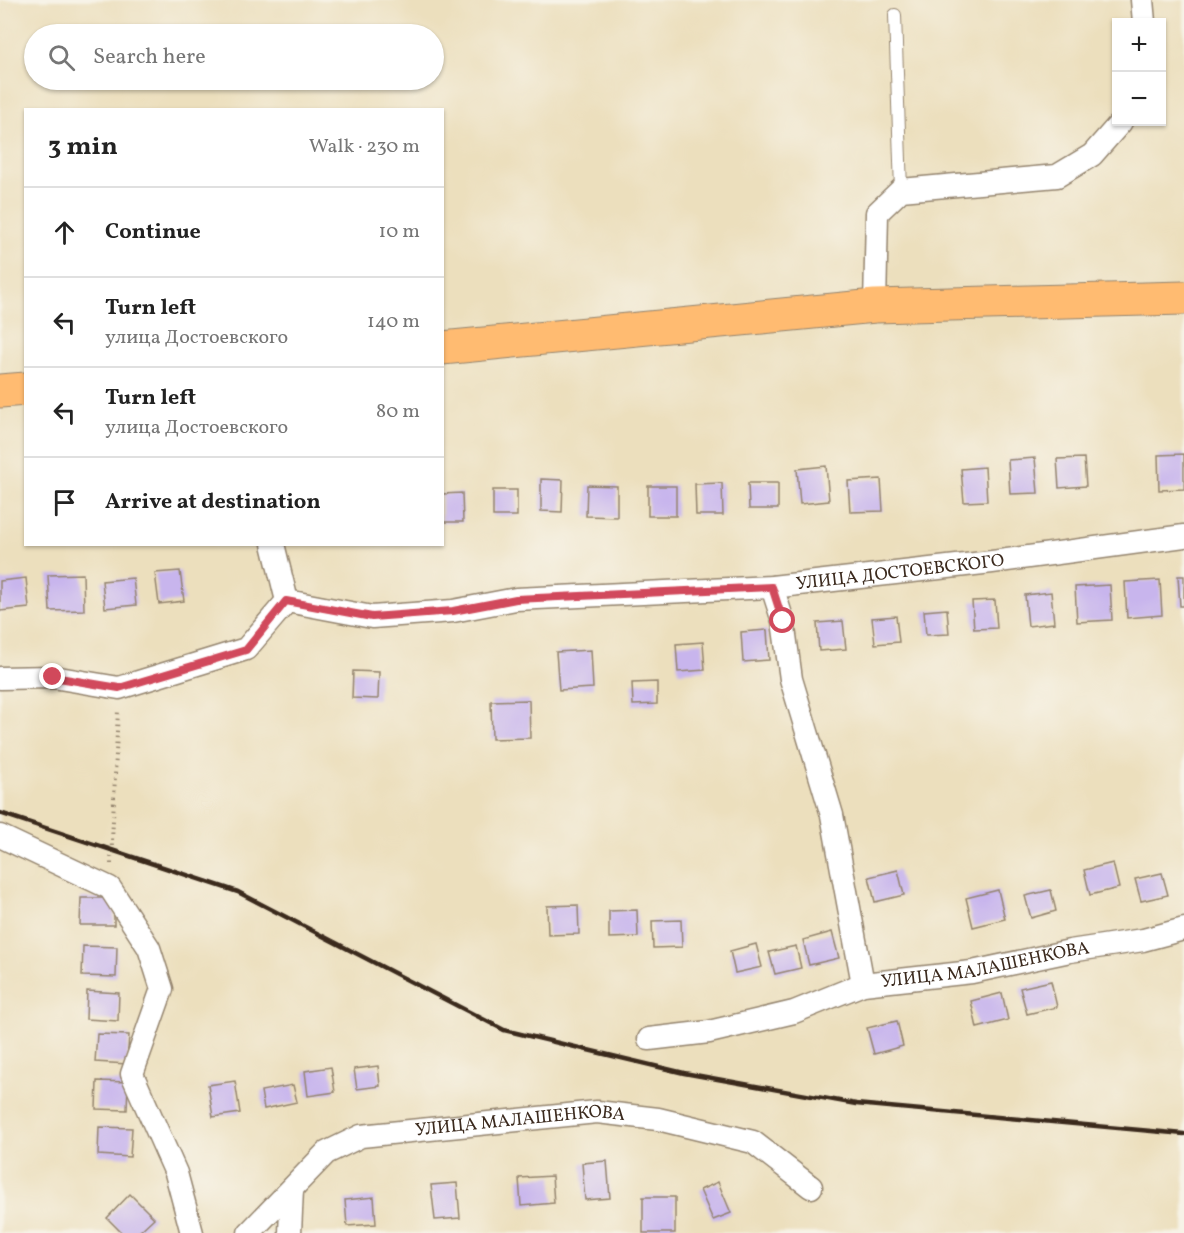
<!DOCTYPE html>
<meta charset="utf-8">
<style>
body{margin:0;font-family:Vollkorn,serif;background:#f2f2f2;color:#222}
.controls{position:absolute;right:18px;top:18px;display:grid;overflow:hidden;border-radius:0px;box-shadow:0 2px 4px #0004}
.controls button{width:54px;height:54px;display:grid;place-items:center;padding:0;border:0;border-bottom:2px solid #e0e0e0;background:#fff;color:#222;font:30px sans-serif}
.stop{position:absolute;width:18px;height:18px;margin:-14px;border:4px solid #d1495b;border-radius:50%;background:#fff}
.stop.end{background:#d1495b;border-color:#fff;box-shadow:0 2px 6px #0008}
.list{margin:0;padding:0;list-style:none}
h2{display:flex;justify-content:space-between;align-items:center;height:78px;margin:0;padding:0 24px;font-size:26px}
h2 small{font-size:20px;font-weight:400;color:#767676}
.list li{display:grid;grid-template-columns:39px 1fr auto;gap:18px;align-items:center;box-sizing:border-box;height:90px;padding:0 24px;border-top:2px solid #e0e0e0}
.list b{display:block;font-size:22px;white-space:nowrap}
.list p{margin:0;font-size:20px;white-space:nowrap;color:#767676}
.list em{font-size:20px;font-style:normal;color:#767676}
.icon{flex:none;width:33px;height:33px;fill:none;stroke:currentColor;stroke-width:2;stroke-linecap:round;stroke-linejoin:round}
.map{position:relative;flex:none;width:1184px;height:1233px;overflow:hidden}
.search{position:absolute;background:#fff;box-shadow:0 2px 4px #0004;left:24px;top:24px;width:420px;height:66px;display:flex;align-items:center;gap:15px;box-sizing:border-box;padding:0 21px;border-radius:33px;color:#767676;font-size:22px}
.panel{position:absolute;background:#fff;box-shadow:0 2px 4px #0004;left:24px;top:108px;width:420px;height:438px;border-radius:0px}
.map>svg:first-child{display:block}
</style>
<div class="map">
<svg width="1184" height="1233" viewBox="0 0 1184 1233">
<rect width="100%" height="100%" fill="#f7f3e8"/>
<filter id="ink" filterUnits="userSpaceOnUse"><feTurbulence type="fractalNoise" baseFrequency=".0167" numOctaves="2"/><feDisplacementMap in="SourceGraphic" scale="12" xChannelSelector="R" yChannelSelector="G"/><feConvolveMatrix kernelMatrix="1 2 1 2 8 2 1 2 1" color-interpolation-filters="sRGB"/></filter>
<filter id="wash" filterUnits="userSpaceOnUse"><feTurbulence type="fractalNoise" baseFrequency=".008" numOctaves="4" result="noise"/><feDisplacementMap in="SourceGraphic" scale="24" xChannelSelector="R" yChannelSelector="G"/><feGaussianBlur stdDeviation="1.35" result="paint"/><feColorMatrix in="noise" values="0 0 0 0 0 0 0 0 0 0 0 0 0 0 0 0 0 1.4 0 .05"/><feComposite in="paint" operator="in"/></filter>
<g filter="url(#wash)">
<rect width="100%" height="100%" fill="#ecdfbd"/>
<g id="blocks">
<g fill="#c8b5ed">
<path d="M1184,454V489L1159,490L1158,455Z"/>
<path d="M1035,458L1038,493L1010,494L1008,460Z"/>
<path d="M1084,458L1086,486L1059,488L1057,459Z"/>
<path d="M826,466L829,501L800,504L797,469Z"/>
<path d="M985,467L987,501L964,502L961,469Z"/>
<path d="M541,479L563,480L562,512L541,511Z"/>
<path d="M881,479L883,511L850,512L848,481Z"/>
<path d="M722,483L723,515H696L695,484Z"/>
<path d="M748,483H778V509H749Z"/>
<path d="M587,485L617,486V517L586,516Z"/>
<rect x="648" y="486" width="28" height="30"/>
<rect x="493" y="490" width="24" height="26"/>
<path d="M462,493L463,522H442V494Z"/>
<path d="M180,571L184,601L159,604L155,573Z"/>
<path d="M83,574L84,610L50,611L48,575Z"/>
<path d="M1178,576H1184V606H1180Z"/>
<path d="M26,578L29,608L0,611V581Z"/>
<path d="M133,578L136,605L105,608L102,581Z"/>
<path d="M1160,580L1162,615L1127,618L1125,582Z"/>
<path d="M1110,585L1112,620L1077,622L1075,587Z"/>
<path d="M1051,592L1054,623L1028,626L1025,595Z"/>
<path d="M995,600L997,628L974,629L972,601Z"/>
<path d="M947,609L949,634L926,635L924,611Z"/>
<path d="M896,616L899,642L875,644L872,618Z"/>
<path d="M843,621L846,649L819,651L817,623Z"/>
<path d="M767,630L769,660L743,662L741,632Z"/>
<path d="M703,642L705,670L678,672L676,644Z"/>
<path d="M591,650L593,688L559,690L556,652Z"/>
<path d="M353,671L379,672L378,699L352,698Z"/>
<path d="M657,682V704L633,705L632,683Z"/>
<path d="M529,700L530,738L492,739L491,701Z"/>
<path d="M1113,863L1119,888L1090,895L1084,870Z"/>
<path d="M898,870L904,895L875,902L869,877Z"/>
<path d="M1162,873L1168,895L1141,901L1135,879Z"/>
<path d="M998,890L1005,919L973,927L966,898Z"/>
<path d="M1051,890L1056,911L1031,918L1025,896Z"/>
<path d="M81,898H114V925H80Z"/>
<path d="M578,905L579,934L548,935L547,906Z"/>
<path d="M637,910L638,937L609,938V911Z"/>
<path d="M681,920L682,947L653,948L652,921Z"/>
<path d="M832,932L839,958L809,965L803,940Z"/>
<path d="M756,944L762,967L735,973L730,951Z"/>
<path d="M83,946L117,947L116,977L82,976Z"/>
<path d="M796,946L801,968L775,974L769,952Z"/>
<path d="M1051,981L1057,1007L1027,1014L1020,988Z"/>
<path d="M87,991L119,993L118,1021L86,1019Z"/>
<path d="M1002,993L1008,1020L977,1028L971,1001Z"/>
<path d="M897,1021L903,1046L874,1054L867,1028Z"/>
<path d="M97,1034L129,1035L127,1064L95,1062Z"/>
<path d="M378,1066L380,1086L357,1089L354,1069Z"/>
<path d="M331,1067L335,1092L308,1096L305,1071Z"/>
<path d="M97,1081L128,1082L127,1110L96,1109Z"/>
<path d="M235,1081L240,1113L213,1117L208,1085Z"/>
<path d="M293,1085L297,1102L264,1109L261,1091Z"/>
<path d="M99,1127L132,1128L130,1157L98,1155Z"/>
<path d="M607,1161L610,1198L585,1200L582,1163Z"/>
<path d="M552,1176L554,1203L521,1206L519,1178Z"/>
<path d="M718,1182L731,1213L713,1220L700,1190Z"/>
<path d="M457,1183L460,1218L435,1220L431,1185Z"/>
<path d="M130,1194L154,1218L138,1233H122L107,1218Z"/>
<path d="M374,1197L376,1224L347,1226L345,1200Z"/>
<rect x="643" y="1197" width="32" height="36"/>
</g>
</g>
</g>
<g filter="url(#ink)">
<use href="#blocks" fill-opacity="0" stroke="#94846e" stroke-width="1.5"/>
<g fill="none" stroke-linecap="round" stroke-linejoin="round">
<g stroke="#94846e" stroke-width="14">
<path id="lane" d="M895,15L901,190"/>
</g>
<g stroke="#94846e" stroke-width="25">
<g id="street">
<path d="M1142,0L1144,22"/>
<path d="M875,306L877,213L901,190L1057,176L1092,155L1121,122"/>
<path d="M273,544L287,601"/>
<path d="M772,587L783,621L791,679L832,815L863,984"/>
<path id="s1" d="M0,678L53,677L119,688L246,649L287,601L372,617L453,611L516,599L772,587L992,562L1184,536"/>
<path d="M0,836L110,888L149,948L162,989L132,1074L176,1173L192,1233"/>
<path id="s2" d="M649,1039L709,1032L794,1012L863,984L972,972L1070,951L1143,940L1184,929"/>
<path id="s3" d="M249,1233L326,1153L361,1136L597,1112L658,1119L753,1142L811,1187"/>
<path d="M290,1233L292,1189"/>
</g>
</g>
<g stroke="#94846e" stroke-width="35">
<g id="primary">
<path d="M442,348L875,306L1184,298"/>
<path d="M0,391L26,389"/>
</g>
</g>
<path stroke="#94846e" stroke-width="4" stroke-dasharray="1.5 4.5" stroke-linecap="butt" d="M111,864L118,710"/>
<use href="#lane" stroke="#fff" stroke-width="12"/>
<use href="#street" stroke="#fff" stroke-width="22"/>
<use href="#primary" stroke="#ffbb71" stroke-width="33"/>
<path stroke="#3b2a1e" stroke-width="4.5" d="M0,813L238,892L504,1030L684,1073L856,1104L1184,1134"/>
</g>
</g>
<g fill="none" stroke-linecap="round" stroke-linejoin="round" filter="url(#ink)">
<path stroke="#d1495b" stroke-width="8" d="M53,677L119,688L246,650L286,601L372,617L453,611L516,599L772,587L783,621"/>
</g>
<g text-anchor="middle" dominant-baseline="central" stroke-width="5" stroke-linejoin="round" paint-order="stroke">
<g font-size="18" fill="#3b2a1e" stroke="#f7f3e8">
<text stroke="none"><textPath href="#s1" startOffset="933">УЛИЦА ДОСТОЕВСКОГО</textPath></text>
<text stroke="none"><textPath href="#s2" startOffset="346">УЛИЦА МАЛАШЕНКОВА</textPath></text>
<text stroke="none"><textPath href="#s3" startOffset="310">УЛИЦА МАЛАШЕНКОВА</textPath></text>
</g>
</g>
</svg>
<div class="controls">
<button>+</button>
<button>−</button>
</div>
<div class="stop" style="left:783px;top:621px"></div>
<div class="stop end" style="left:53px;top:677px"></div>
<div class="search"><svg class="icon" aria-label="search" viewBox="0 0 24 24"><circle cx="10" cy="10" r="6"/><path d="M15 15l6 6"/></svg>Search here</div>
<section class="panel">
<h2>3 min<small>Walk · 230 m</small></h2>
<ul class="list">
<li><svg class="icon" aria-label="ahead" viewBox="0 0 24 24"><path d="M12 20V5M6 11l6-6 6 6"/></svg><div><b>Continue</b></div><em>10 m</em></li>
<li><svg class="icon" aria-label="left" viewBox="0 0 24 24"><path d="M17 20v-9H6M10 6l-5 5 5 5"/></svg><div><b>Turn left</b><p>улица Достоевского</p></div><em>140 m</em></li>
<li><svg class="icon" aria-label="left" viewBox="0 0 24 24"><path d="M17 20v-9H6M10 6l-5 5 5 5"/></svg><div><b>Turn left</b><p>улица Достоевского</p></div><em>80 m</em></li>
<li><svg class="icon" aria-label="arrive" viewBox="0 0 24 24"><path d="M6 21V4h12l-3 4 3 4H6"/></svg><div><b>Arrive at destination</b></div></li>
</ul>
</section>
</div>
